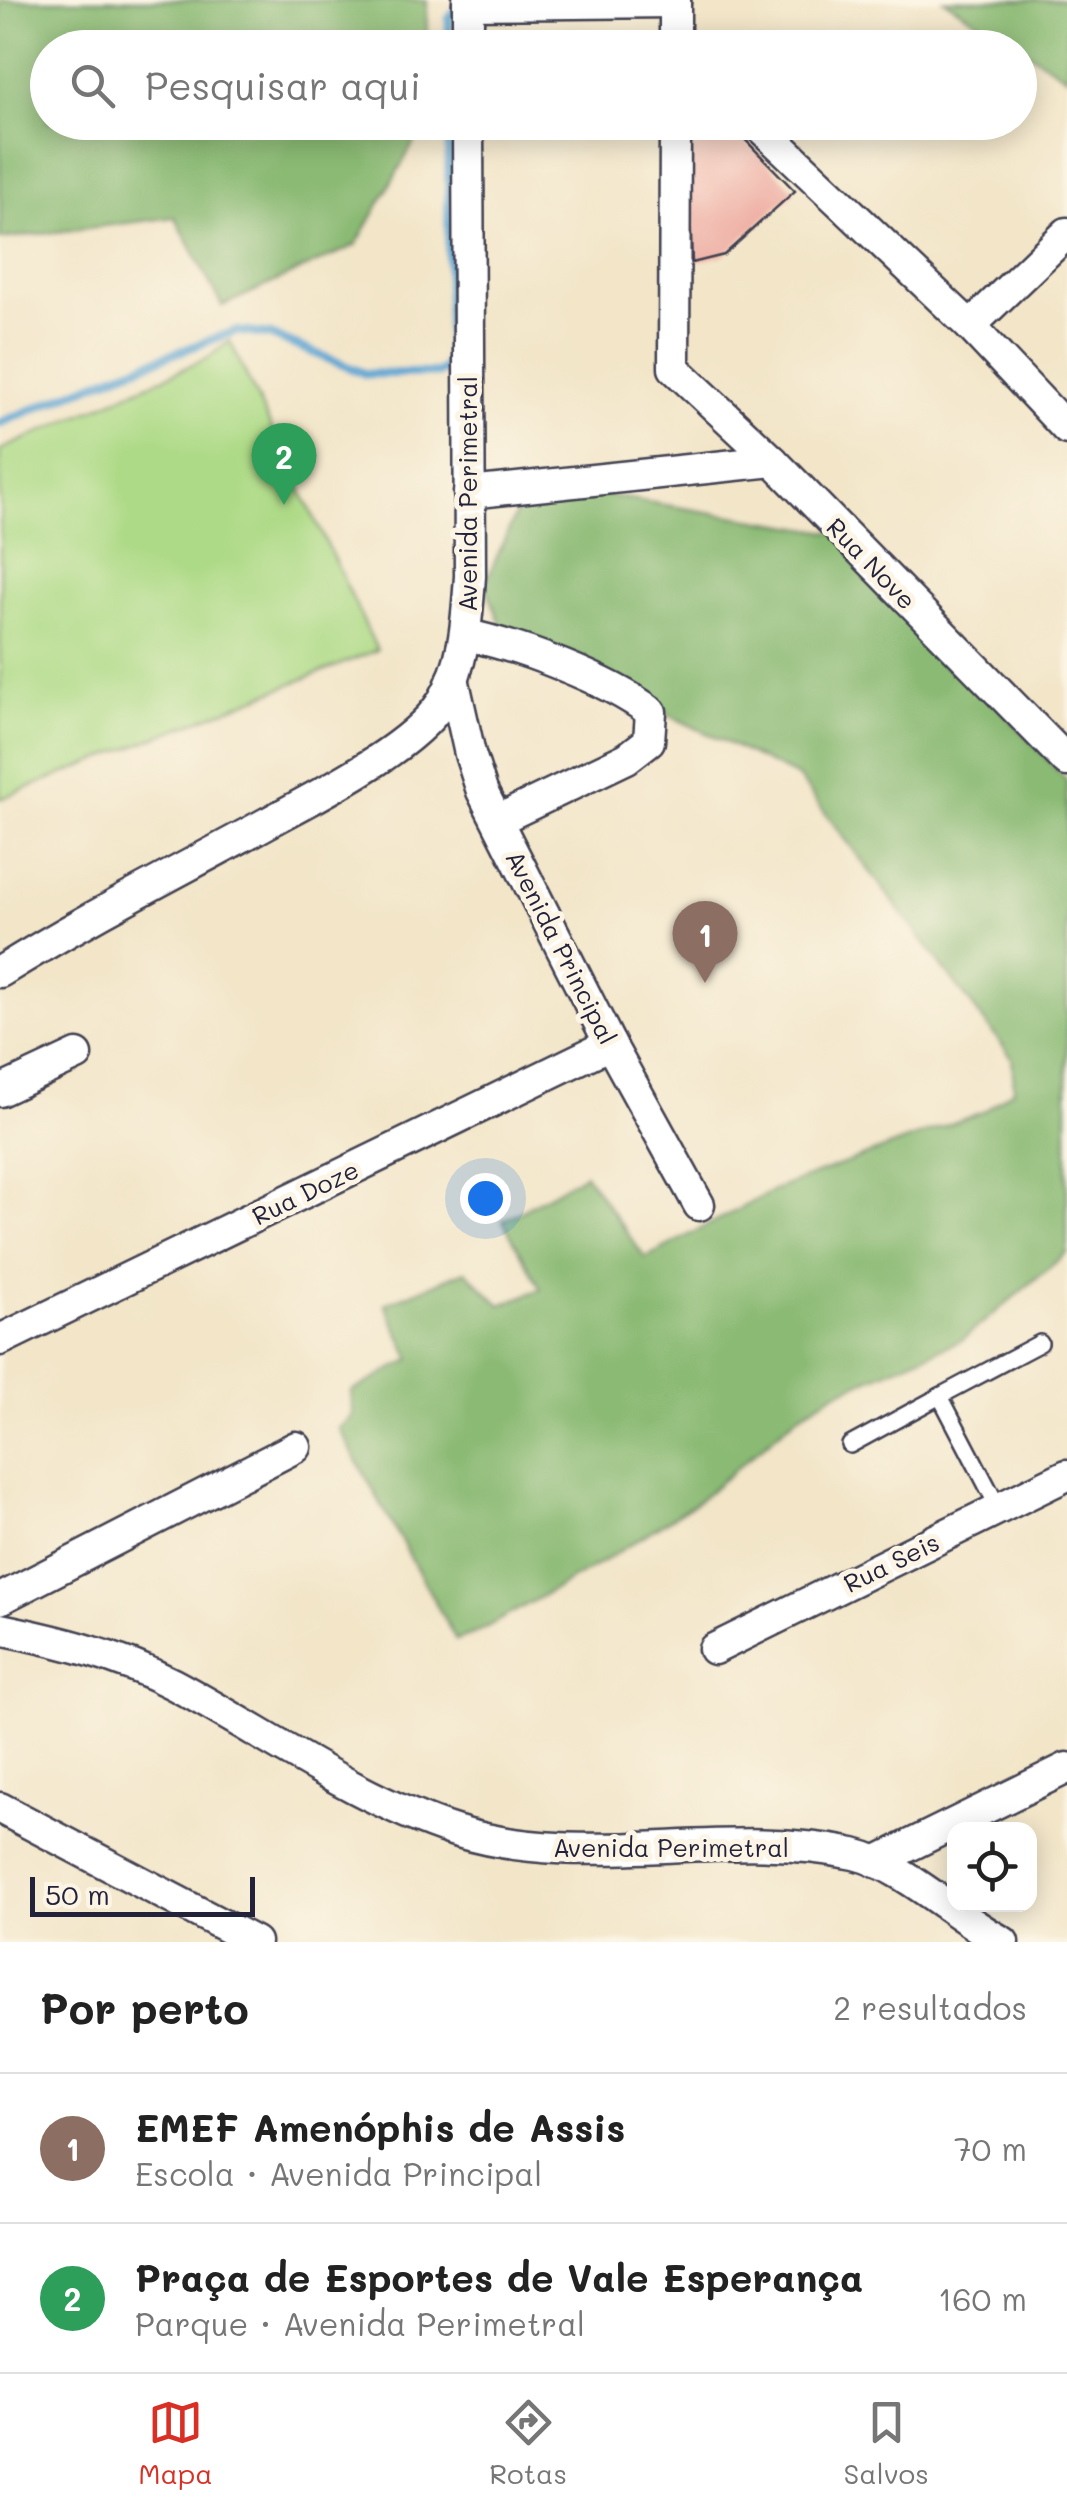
<!DOCTYPE html>
<html lang="pt">
<meta charset="utf-8">
<style>
body{margin:0;font-family:Mali,sans-serif;background:#f6f6f6;color:#222}
.controls{position:absolute;right:30px;bottom:30px;display:grid;overflow:hidden;border-radius:20px;box-shadow:0 5px 25px #0003}
.controls button{width:90px;height:90px;display:grid;place-items:center;padding:0;border:0;border-bottom:2px solid #e0e0e0;background:#fff;color:#222;font:50px sans-serif}
.scale{position:absolute;left:30px;bottom:25px;width:225px;box-sizing:border-box;padding-left:10px;border:5px solid #22223b;border-top:0;font-size:28px;line-height:35px;white-space:nowrap;color:#22223b;-webkit-text-stroke:8px #fcf5e5;paint-order:stroke}
.you{position:absolute;left:485px;top:1198px;width:35px;height:35px;margin:-25px;border:8px solid #fff;border-radius:50%;background:#1a73e8;box-shadow:0 0 0 15px #1a73e833}
.badge{display:grid;place-items:center;width:65px;height:65px;border-radius:50%;background:#d93025;color:#fff;font-size:32px;font-weight:700}
.pin{position:absolute;translate:-50% -82px;filter:drop-shadow(0 2px 5px #0008)}
.pin::after{content:'';position:absolute;top:52px;width:35px;height:30px;background:inherit;clip-path:polygon(0 0,100% 0,50% 100%)}
.list{margin:0;padding:0;list-style:none}
h2{display:flex;justify-content:space-between;align-items:center;height:130px;margin:0;padding:0 40px;font-size:42px}
h2 small{font-size:32px;font-weight:400;color:#767676}
.list li{display:grid;grid-template-columns:65px 1fr auto;gap:30px;align-items:center;box-sizing:border-box;height:150px;padding:0 40px;border-top:2px solid #e0e0e0}
.list b{display:block;font-size:38px;white-space:nowrap}
.list p{margin:0;font-size:32px;white-space:nowrap;color:#767676}
.list em{font-size:32px;font-style:normal;color:#767676}
.icon{flex:none;width:55px;height:55px;fill:none;stroke:currentColor;stroke-width:2;stroke-linecap:round;stroke-linejoin:round}
.map{position:relative;flex:none;width:1067px;height:1942px;overflow:hidden}
.search{position:absolute;background:#fff;box-shadow:0 5px 25px #0003;left:30px;right:30px;top:30px;height:110px;display:flex;align-items:center;gap:25px;box-sizing:border-box;padding:0 35px;border-radius:55px;color:#767676;font-size:38px}
.sheet{height:430px;background:#fff}
nav{display:flex;justify-content:space-around;align-items:center;box-sizing:border-box;height:140px;border-top:2px solid #e0e0e0;background:#fff;font-size:28px;color:#767676}
nav a{display:grid;justify-items:center;gap:5px}
nav .on{color:#d93025}
.map>svg:first-child{display:block}
</style>
<div class="map">
<svg width="1067" height="1942" viewBox="0 0 1067 1942">
<rect width="100%" height="100%" fill="#fcf5e5"/>
<filter id="ink" filterUnits="userSpaceOnUse"><feTurbulence type="fractalNoise" baseFrequency=".01" numOctaves="2"/><feDisplacementMap in="SourceGraphic" scale="20" xChannelSelector="R" yChannelSelector="G"/><feConvolveMatrix kernelMatrix="1 2 1 2 8 2 1 2 1" color-interpolation-filters="sRGB"/></filter>
<filter id="wash" filterUnits="userSpaceOnUse"><feTurbulence type="fractalNoise" baseFrequency=".0048" numOctaves="4" result="noise"/><feDisplacementMap in="SourceGraphic" scale="40" xChannelSelector="R" yChannelSelector="G"/><feGaussianBlur stdDeviation="2.25" result="paint"/><feColorMatrix in="noise" values="0 0 0 0 0 0 0 0 0 0 0 0 0 0 0 0 0 1.4 0 .05"/><feComposite in="paint" operator="in"/></filter>
<g filter="url(#wash)">
<rect width="100%" height="100%" fill="#f2e5c8"/>
<path fill="#adda86" stroke="#687e60" stroke-width="2.5" d="M230,341L377,650L0,799V450L206,359Z"/>
<g fill="#8aba73" stroke="#566e57" stroke-width="2.5">
<path d="M0,0H427V47L48,48V122L425,123L356,245L222,306L175,217L0,239Z"/>
<path d="M944,0H1067V77Z"/>
<path d="M557,487L835,533L1063,776L1067,782V1253L962,1340L837,1392L799,1415L698,1501L601,1563L476,1633L456,1640L339,1428L353,1416L351,1392L411,1359L385,1304L465,1271L501,1305L541,1289L503,1221L585,1174L645,1258L779,1188L985,1111L1014,1089L1012,1058L798,777L506,637L485,584L519,506Z"/>
</g>
<g fill="none" stroke-linecap="round" stroke-linejoin="round">
<g stroke="#58a2d0" stroke-width="9">
<path d="M449,48V19L460,5"/>
<path d="M0,423L118,374L236,331L270,335L366,374L437,373L444,369L449,358V122"/>
</g>
</g>
<g id="blocks">
<path fill="#eeaca2" d="M687,122H728L795,191L724,255L692,263Z"/>
</g>
</g>
<g filter="url(#ink)">
<use href="#blocks" fill-opacity="0" stroke="#413f50" stroke-width="2.5"/>
<g fill="none" stroke-linecap="round" stroke-linejoin="round">
<g stroke="#413f50" stroke-width="20">
<g id="lane">
<path d="M850,1445L940,1396"/>
<path d="M999,1509L940,1396L1040,1343"/>
</g>
</g>
<g stroke="#413f50" stroke-width="35">
<g id="street">
<path d="M675,0V48"/>
<path d="M468,4L675,2"/>
<path d="M468,48V0"/>
<path d="M675,122L674,368L773,461L1067,761"/>
<path d="M755,122L970,326L1067,429"/>
<path d="M970,326L1067,233"/>
<path d="M469,493L773,461"/>
<path d="M466,635C519,646 608,679 651,712L649,741L627,758L498,820"/>
<path d="M453,678L470,754L482,791L610,1044L699,1205"/>
<path d="M0,972C86,918 178,872 267,823C316,796 412,749 442,702C465,664 467,619 470,576L468,122"/>
<path d="M0,1091L77,1055"/>
<path d="M0,1340L610,1044"/>
<path d="M0,1599L296,1447"/>
<path d="M0,1629C59,1641 119,1656 173,1684C263,1732 358,1800 455,1831C585,1872 722,1826 854,1854C905,1866 955,1917 1003,1942"/>
<path d="M714,1649L1067,1475"/>
<path d="M0,1808L255,1942"/>
<path d="M876,1862L1067,1768"/>
</g>
</g>
<use href="#lane" stroke="#fff" stroke-width="15"/>
<use href="#street" stroke="#fff" stroke-width="30"/>
</g>
</g>
<g text-anchor="middle" dominant-baseline="central" stroke-width="10" stroke-linejoin="round" paint-order="stroke">
<g font-size="25" fill="#22223b" stroke="#fcf5e5">
<text transform="translate(467 494) rotate(-90)">Avenida Perimetral</text>
<text transform="translate(872 563) rotate(46)">Rua Nove</text>
<text transform="translate(562 947) rotate(63)">Avenida Principal</text>
<text transform="translate(305 1192) rotate(-26)">Rua Doze</text>
<text transform="translate(891 1562) rotate(-26)">Rua Seis</text>
<text x="671" y="1847">Avenida Perimetral</text>
</g>
</g>
</svg>
<div class="controls">
<button><svg class="icon" aria-label="locate" viewBox="0 0 24 24"><circle cx="12" cy="12" r="6"/><path d="M12 2v4M12 18v4M2 12h4M18 12h4"/></svg></button>
</div>
<div class="scale">50 m</div>
<div class="you"></div>
<div class="pin badge" style="left:705px;top:983px;background:#8d6e63">1</div>
<div class="pin badge" style="left:284px;top:505px;background:#2e9e5b">2</div>
<div class="search"><svg class="icon" aria-label="search" viewBox="0 0 24 24"><circle cx="10" cy="10" r="6"/><path d="M15 15l6 6"/></svg>Pesquisar aqui</div>
</div>
<section class="sheet">
<h2>Por perto<small>2 resultados</small></h2>
<ul class="list">
<li><span class="badge" style="background:#8d6e63">1</span><div><b>EMEF Amenóphis de Assis</b><p>Escola · Avenida Principal</p></div><em>70 m</em></li>
<li><span class="badge" style="background:#2e9e5b">2</span><div><b>Praça de Esportes de Vale Esperança</b><p>Parque · Avenida Perimetral</p></div><em>160 m</em></li>
</ul>
</section>
<nav>
<a class="on"><svg class="icon" aria-label="map" viewBox="0 0 24 24"><path d="M3 6l6-2 6 2 6-2v14l-6 2-6-2-6 2zM9 4v14M15 6v14"/></svg>Mapa</a>
<a><svg class="icon" aria-label="directions" viewBox="0 0 24 24"><path d="M12 3l9 9-9 9-9-9zM9 14v-3h6M13 9l2 2-2 2"/></svg>Rotas</a>
<a><svg class="icon" aria-label="saved" viewBox="0 0 24 24"><path d="M7 4h10v16l-5-4-5 4z"/></svg>Salvos</a>
</nav>
